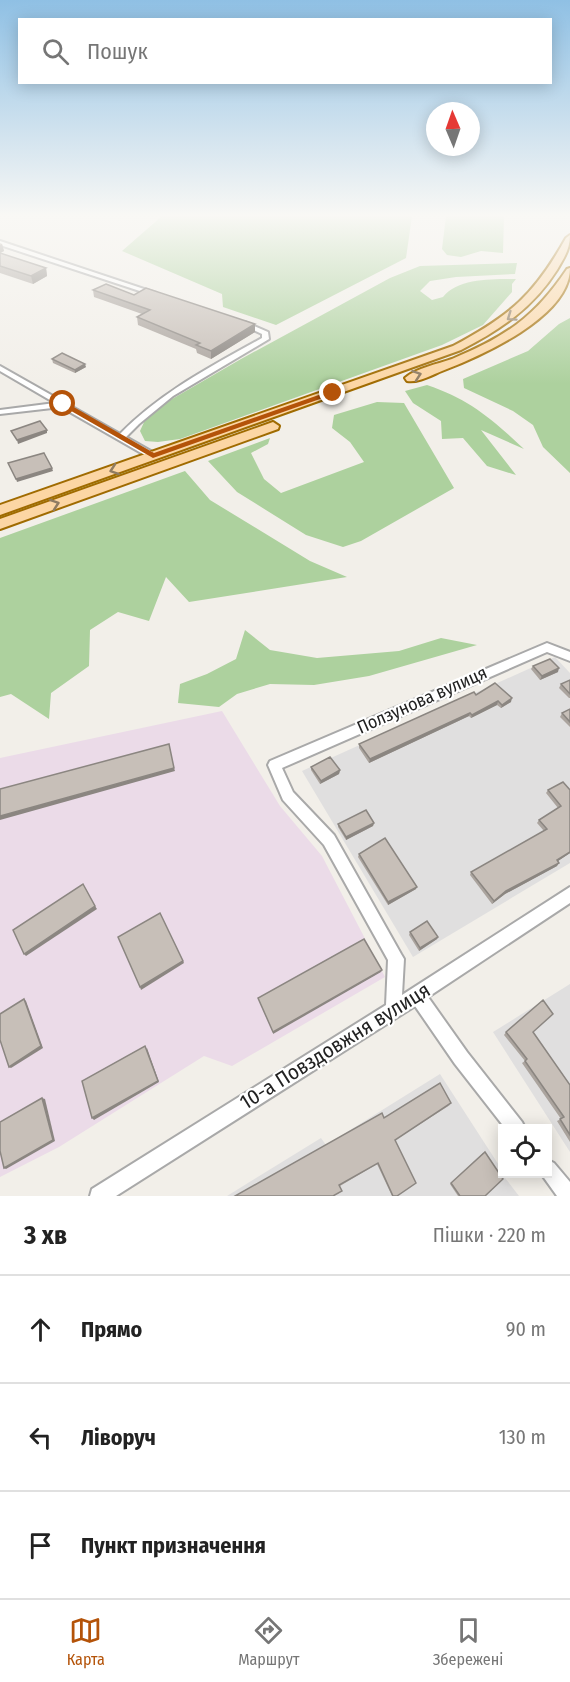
<!DOCTYPE html>
<html lang="uk">
<meta charset="utf-8">
<style>
body{margin:0;font-family:"Fira Sans Condensed",sans-serif;background:#f2f2f2;color:#222}
.controls{position:absolute;right:18px;bottom:18px;display:grid;overflow:hidden;border-radius:0px;box-shadow:0 3px 15px #0003}
.controls button{width:54px;height:54px;display:grid;place-items:center;padding:0;border:0;border-bottom:2px solid #e0e0e0;background:#fff;color:#222;font:30px sans-serif}
.compass{position:absolute;left:426px;top:102px;width:54px;height:54px;border-radius:50%;background:#fff;box-shadow:0 3px 15px #0003;rotate:358deg}
.stop{position:absolute;width:18px;height:18px;margin:-14px;border:4px solid #b45309;border-radius:50%;background:#fff}
.stop.end{background:#b45309;border-color:#fff;box-shadow:0 2px 6px #0008}
.list{margin:0;padding:0;list-style:none}
h2{display:flex;justify-content:space-between;align-items:center;height:78px;margin:0;padding:0 24px;font-size:26px}
h2 small{font-size:20px;font-weight:400;color:#767676}
.list li{display:grid;grid-template-columns:39px 1fr auto;gap:18px;align-items:center;box-sizing:border-box;height:108px;padding:0 24px;border-top:2px solid #e0e0e0}
.list b{display:block;font-size:22px;white-space:nowrap}
.list em{font-size:20px;font-style:normal;color:#767676}
.icon{flex:none;width:33px;height:33px;fill:none;stroke:currentColor;stroke-width:2;stroke-linecap:round;stroke-linejoin:round}
.map{position:relative;flex:none;width:570px;height:1196px;overflow:hidden}
.search{position:absolute;background:#fff;box-shadow:0 3px 15px #0003;left:18px;right:18px;top:18px;height:66px;display:flex;align-items:center;gap:15px;box-sizing:border-box;padding:0 21px;border-radius:0px;color:#767676;font-size:22px}
.sheet{height:402px;background:#fff}
nav{display:flex;justify-content:space-around;align-items:center;box-sizing:border-box;height:84px;border-top:2px solid #e0e0e0;background:#fff;font-size:16px;color:#767676}
nav a{display:grid;justify-items:center;gap:3px}
nav .on{color:#b45309}
.map>svg:first-child{display:block}
</style>
<div class="map">
<svg width="570" height="1196" viewBox="0 0 570 1196">
<rect width="100%" height="100%" fill="#f2efe9"/>
<g fill="#e0dfdf">
<path d="M555,657L570,673V863L413,957L302,771Z"/>
<path d="M570,984V1152L493,1032Z"/>
<path d="M440,1074L502,1170V1174L519,1196H227L321,1138L326,1145Z"/>
</g>
<path fill="#ebdbe8" d="M222,711L280,806L322,856L385,977L232,1066L204,1056L59,1147L0,1177V758Z"/>
<path fill="#cdebb0" d="M129,469L132,470L128,474L0,518V514Z"/>
<g fill="#add19e">
<path d="M162,216H412L406,258L276,325L223,307L222,294L122,251Z"/>
<path d="M446,216H504L503,253L481,251L461,257L447,255L442,249Z"/>
<path d="M517,263L515,274L456,277L430,281L420,291L432,300L443,297C458,278 492,279 516,279L512,284V292L483,325L442,345L180,439L158,442L145,441L140,431L145,420L160,406L241,359L390,278L420,266Z"/>
<path d="M570,318V473L543,447L533,425L513,411L464,388L463,379L528,351L559,324Z"/>
<path d="M427,385C469,399 492,419 524,449L481,430L516,475L487,466L463,438L442,439L441,421L413,403L405,391Z"/>
<path d="M377,402L404,403L454,488L361,541L343,547L306,535L237,492L208,461L270,438L268,444L251,453L264,479L281,493L364,462L350,442L332,428L334,415Z"/>
<path d="M185,471L210,500L310,561L347,577L189,602L166,577L149,621L118,612L90,630L89,666L51,693L49,719L11,694L0,697V538Z"/>
<path d="M245,630L270,650L317,658L399,651L441,638L477,645L369,676L314,685L270,684L237,694L219,707L178,703L180,684L207,674L236,659Z"/>
</g>
<g fill="none" stroke-linecap="round" stroke-linejoin="round">
<g stroke="#a9a9a9" stroke-width="4">
<g id="street">
<path d="M0,241L156,293L157,294L152,295L0,245Z"/>
<path d="M241,322H245L268,332L269,339L173,396L139,424L126,437L156,454V458H150L61,407L0,414V410L55,403L0,371V366L120,434C161,392 212,366 262,338V334L241,324Z"/>
<path d="M547,643L570,652V661L547,652L282,768L293,792L334,835L401,954L404,959L402,995L570,887V903L428,997L467,1052L522,1122L525,1128H505L455,1064L415,1006L116,1196H90L92,1189L386,1005L388,960L324,845L283,800L268,765L270,761Z"/>
<path d="M548,1160L554,1163L570,1182V1196H557L542,1175L541,1174H548Z"/>
</g>
</g>
<g stroke="#a06b00" stroke-width="4">
<g id="primary">
<path d="M570,235C570,249 564,258 557,270C533,308 500,330 461,350L0,515V505L453,346C511,315 534,295 566,238Z"/>
<path d="M570,268C570,317 481,356 442,371C432,375 418,383 407,381L405,378C416,368 438,364 452,359C505,337 535,317 567,269Z"/>
<path d="M273,422L279,426L278,429L0,529V519Z"/>
</g>
</g>
<use href="#street" fill="#fff" fill-rule="evenodd"/>
<use href="#primary" fill="#fcd6a4" fill-rule="evenodd"/>
</g>
<g fill="#aba49e">
<path d="M0,243L2,244L4,251L0,253L46,268L47,276L33,284L0,273Z"/>
<path d="M93,290L134,295L255,332L211,359L197,353L196,349L138,325L137,317L142,314L94,297Z"/>
<path d="M52,359L86,367L75,373L53,363Z"/>
<path d="M533,666L558,672L540,680L531,669Z"/>
<path d="M570,680V698H569L559,688L561,684Z"/>
<path d="M476,695L511,702L501,708L497,705L471,718L469,716L369,763L359,748V744Z"/>
<path d="M570,709V727L560,717L562,713Z"/>
<path d="M311,767L340,770L339,774L320,784L311,770Z"/>
<path d="M548,790H570V853L558,861L557,866L505,894L492,904L470,875L471,872L544,831L537,823L539,820L558,808L546,793Z"/>
<path d="M374,823L373,826L346,840L338,827V824Z"/>
<path d="M359,854L416,889L388,905L358,857Z"/>
<path d="M410,932L438,937L437,939L419,951L409,935Z"/>
<path d="M506,1032H533L570,1085V1142L557,1121L561,1119L522,1063L525,1061L504,1035Z"/>
<path d="M450,1105L395,1140L397,1196H392L377,1164L340,1186L341,1191L235,1196L384,1118Z"/>
<path d="M483,1153L485,1196H458L450,1184Z"/>
</g>
<g fill="#8b8681">
<path d="M2,244L4,251L0,253V245Z"/>
<path d="M46,268L47,276L33,284L31,276Z"/>
<path d="M255,324V332L211,359V351Z"/>
<path d="M85,364L86,367L75,373V370Z"/>
<path d="M47,430V433L18,444L17,440Z"/>
<path d="M52,468L53,471L17,482L16,479Z"/>
<path d="M559,668L558,672L540,680L542,676Z"/>
<path d="M512,698L511,702L501,708L502,705Z"/>
<path d="M498,701L497,705L471,718L472,715Z"/>
<path d="M470,713L469,716L369,763L370,759Z"/>
<path d="M174,768L175,771L0,820V816Z"/>
<path d="M340,770L339,774L320,784L321,781Z"/>
<path d="M374,823L373,826L346,840V837Z"/>
<path d="M570,852V853L555,863L557,860Z"/>
<path d="M559,863L557,866L505,894L492,904L494,901L506,891Z"/>
<path d="M417,887L416,889L388,905V902Z"/>
<path d="M95,906L97,909L26,956L24,954Z"/>
<path d="M438,937L437,939L419,951L420,948Z"/>
<path d="M183,961L184,963L141,990L140,987Z"/>
<path d="M382,970L381,972L273,1034V1032Z"/>
<path d="M24,999L26,1001L43,1048L11,1068L9,1067Z"/>
<path d="M147,1048L159,1082L94,1120L92,1118Z"/>
<path d="M42,1098L45,1099L55,1141L6,1169L4,1168Z"/>
</g>
<g fill="#c7bfb8" stroke="#8b8681" stroke-width="1.5">
<path d="M0,253L46,268L31,276L0,266Z"/>
<path d="M106,284L134,295L146,288L255,324L211,351L196,345L200,343L137,317L150,310L93,290Z"/>
<path d="M62,353L85,364L75,370L52,359Z"/>
<path d="M40,421L47,430L17,440L11,431Z"/>
<path d="M44,453L52,468L16,479L8,463Z"/>
<path d="M550,659L559,668L542,676L533,666Z"/>
<path d="M570,680V694L561,684Z"/>
<path d="M495,683L512,698L502,705L498,701L472,715L470,713L370,759L359,744L474,692L476,695Z"/>
<path d="M570,709V722L562,713Z"/>
<path d="M169,744L174,768L0,816V789Z"/>
<path d="M330,757L340,770L321,781L311,767Z"/>
<path d="M563,782L570,790V852L557,860L559,863L506,891L494,901L471,872L547,829L539,820L561,806L548,790Z"/>
<path d="M366,810L374,823L346,837L338,824Z"/>
<path d="M385,838L417,887L388,902L359,854Z"/>
<path d="M83,884L95,906L24,954L13,930Z"/>
<path d="M160,913L183,961L140,987L118,937Z"/>
<path d="M427,921L438,937L420,948L410,932Z"/>
<path d="M364,939L382,970L273,1032L258,998Z"/>
<path d="M24,999L41,1046L9,1067L0,1040V1014Z"/>
<path d="M543,1000L553,1014L533,1032L570,1085V1135L560,1119L564,1117L525,1061L527,1059L506,1032Z"/>
<path d="M145,1046L158,1081L92,1118L82,1081Z"/>
<path d="M440,1083L451,1103L395,1140L416,1183L397,1196H393L378,1163L339,1185L342,1191L333,1196H235L382,1113L384,1118Z"/>
<path d="M42,1098L53,1140L4,1168L0,1151V1122Z"/>
<path d="M485,1152L503,1179L485,1196H460L451,1183Z"/>
</g>
<defs><path id="oneway-chevron" d="M-2-3.5L2.5 0L-2 3.5" fill="none" stroke-width="1.6" stroke-linecap="round" stroke-linejoin="round" transform="scale(1.5)"/></defs>
<g stroke="#8f7c63">
<use href="#oneway-chevron" transform="translate(511 317) rotate(145)"/>
<use href="#oneway-chevron" transform="translate(417 375) rotate(-19)"/>
<use href="#oneway-chevron" transform="translate(114 470) rotate(161)"/>
<use href="#oneway-chevron" transform="translate(55 504) rotate(-19)"/>
</g>
<linearGradient id="sky" x2="0" y2="1"><stop stop-color="#8fc0e4"/><stop offset="0.56" stop-color="#f9f8f5"/><stop offset="1" stop-color="#f9f8f5" stop-opacity="0"/></linearGradient>
<rect width="570" height="384" fill="url(#sky)"/>
<path fill="#b45309" d="M330,391L337,393L153,458L59,404L65,402L154,453Z"/>
<g text-anchor="middle" dominant-baseline="central" stroke-width="4.5" stroke-linejoin="round" paint-order="stroke">
<g font-size="18" fill="#222" stroke="#fff">
<text transform="translate(422 700) rotate(-24)">Ползунова вулиця</text>
</g>
<g font-size="21" fill="#222" stroke="#fff">
<text transform="translate(335 1046) rotate(-32)">10-а Повздовжня вулиця</text>
</g>
</g>
</svg>
<div class="controls">
<button><svg class="icon" aria-label="locate" viewBox="0 0 24 24"><circle cx="12" cy="12" r="6"/><path d="M12 2v4M12 18v4M2 12h4M18 12h4"/></svg></button>
</div>
<svg class="compass" viewBox="-18 -18 36 36"><path d="M0-13l5 13h-10z" fill="#e53935"/><path d="M0 13l5-13h-10z" fill="#767676"/></svg>
<div class="stop" style="left:63px;top:404px"></div>
<div class="stop end" style="left:333px;top:393px"></div>
<div class="search"><svg class="icon" aria-label="search" viewBox="0 0 24 24"><circle cx="10" cy="10" r="6"/><path d="M15 15l6 6"/></svg>Пошук</div>
</div>
<section class="sheet">
<h2>3 хв<small>Пішки · 220 m</small></h2>
<ul class="list">
<li><svg class="icon" aria-label="ahead" viewBox="0 0 24 24"><path d="M12 20V5M6 11l6-6 6 6"/></svg><div><b>Прямо</b></div><em>90 m</em></li>
<li><svg class="icon" aria-label="left" viewBox="0 0 24 24"><path d="M17 20v-9H6M10 6l-5 5 5 5"/></svg><div><b>Ліворуч</b></div><em>130 m</em></li>
<li><svg class="icon" aria-label="arrive" viewBox="0 0 24 24"><path d="M6 21V4h12l-3 4 3 4H6"/></svg><div><b>Пункт призначення</b></div></li>
</ul>
</section>
<nav>
<a class="on"><svg class="icon" aria-label="map" viewBox="0 0 24 24"><path d="M3 6l6-2 6 2 6-2v14l-6 2-6-2-6 2zM9 4v14M15 6v14"/></svg>Карта</a>
<a><svg class="icon" aria-label="directions" viewBox="0 0 24 24"><path d="M12 3l9 9-9 9-9-9zM9 14v-3h6M13 9l2 2-2 2"/></svg>Маршрут</a>
<a><svg class="icon" aria-label="saved" viewBox="0 0 24 24"><path d="M7 4h10v16l-5-4-5 4z"/></svg>Збережені</a>
</nav>
